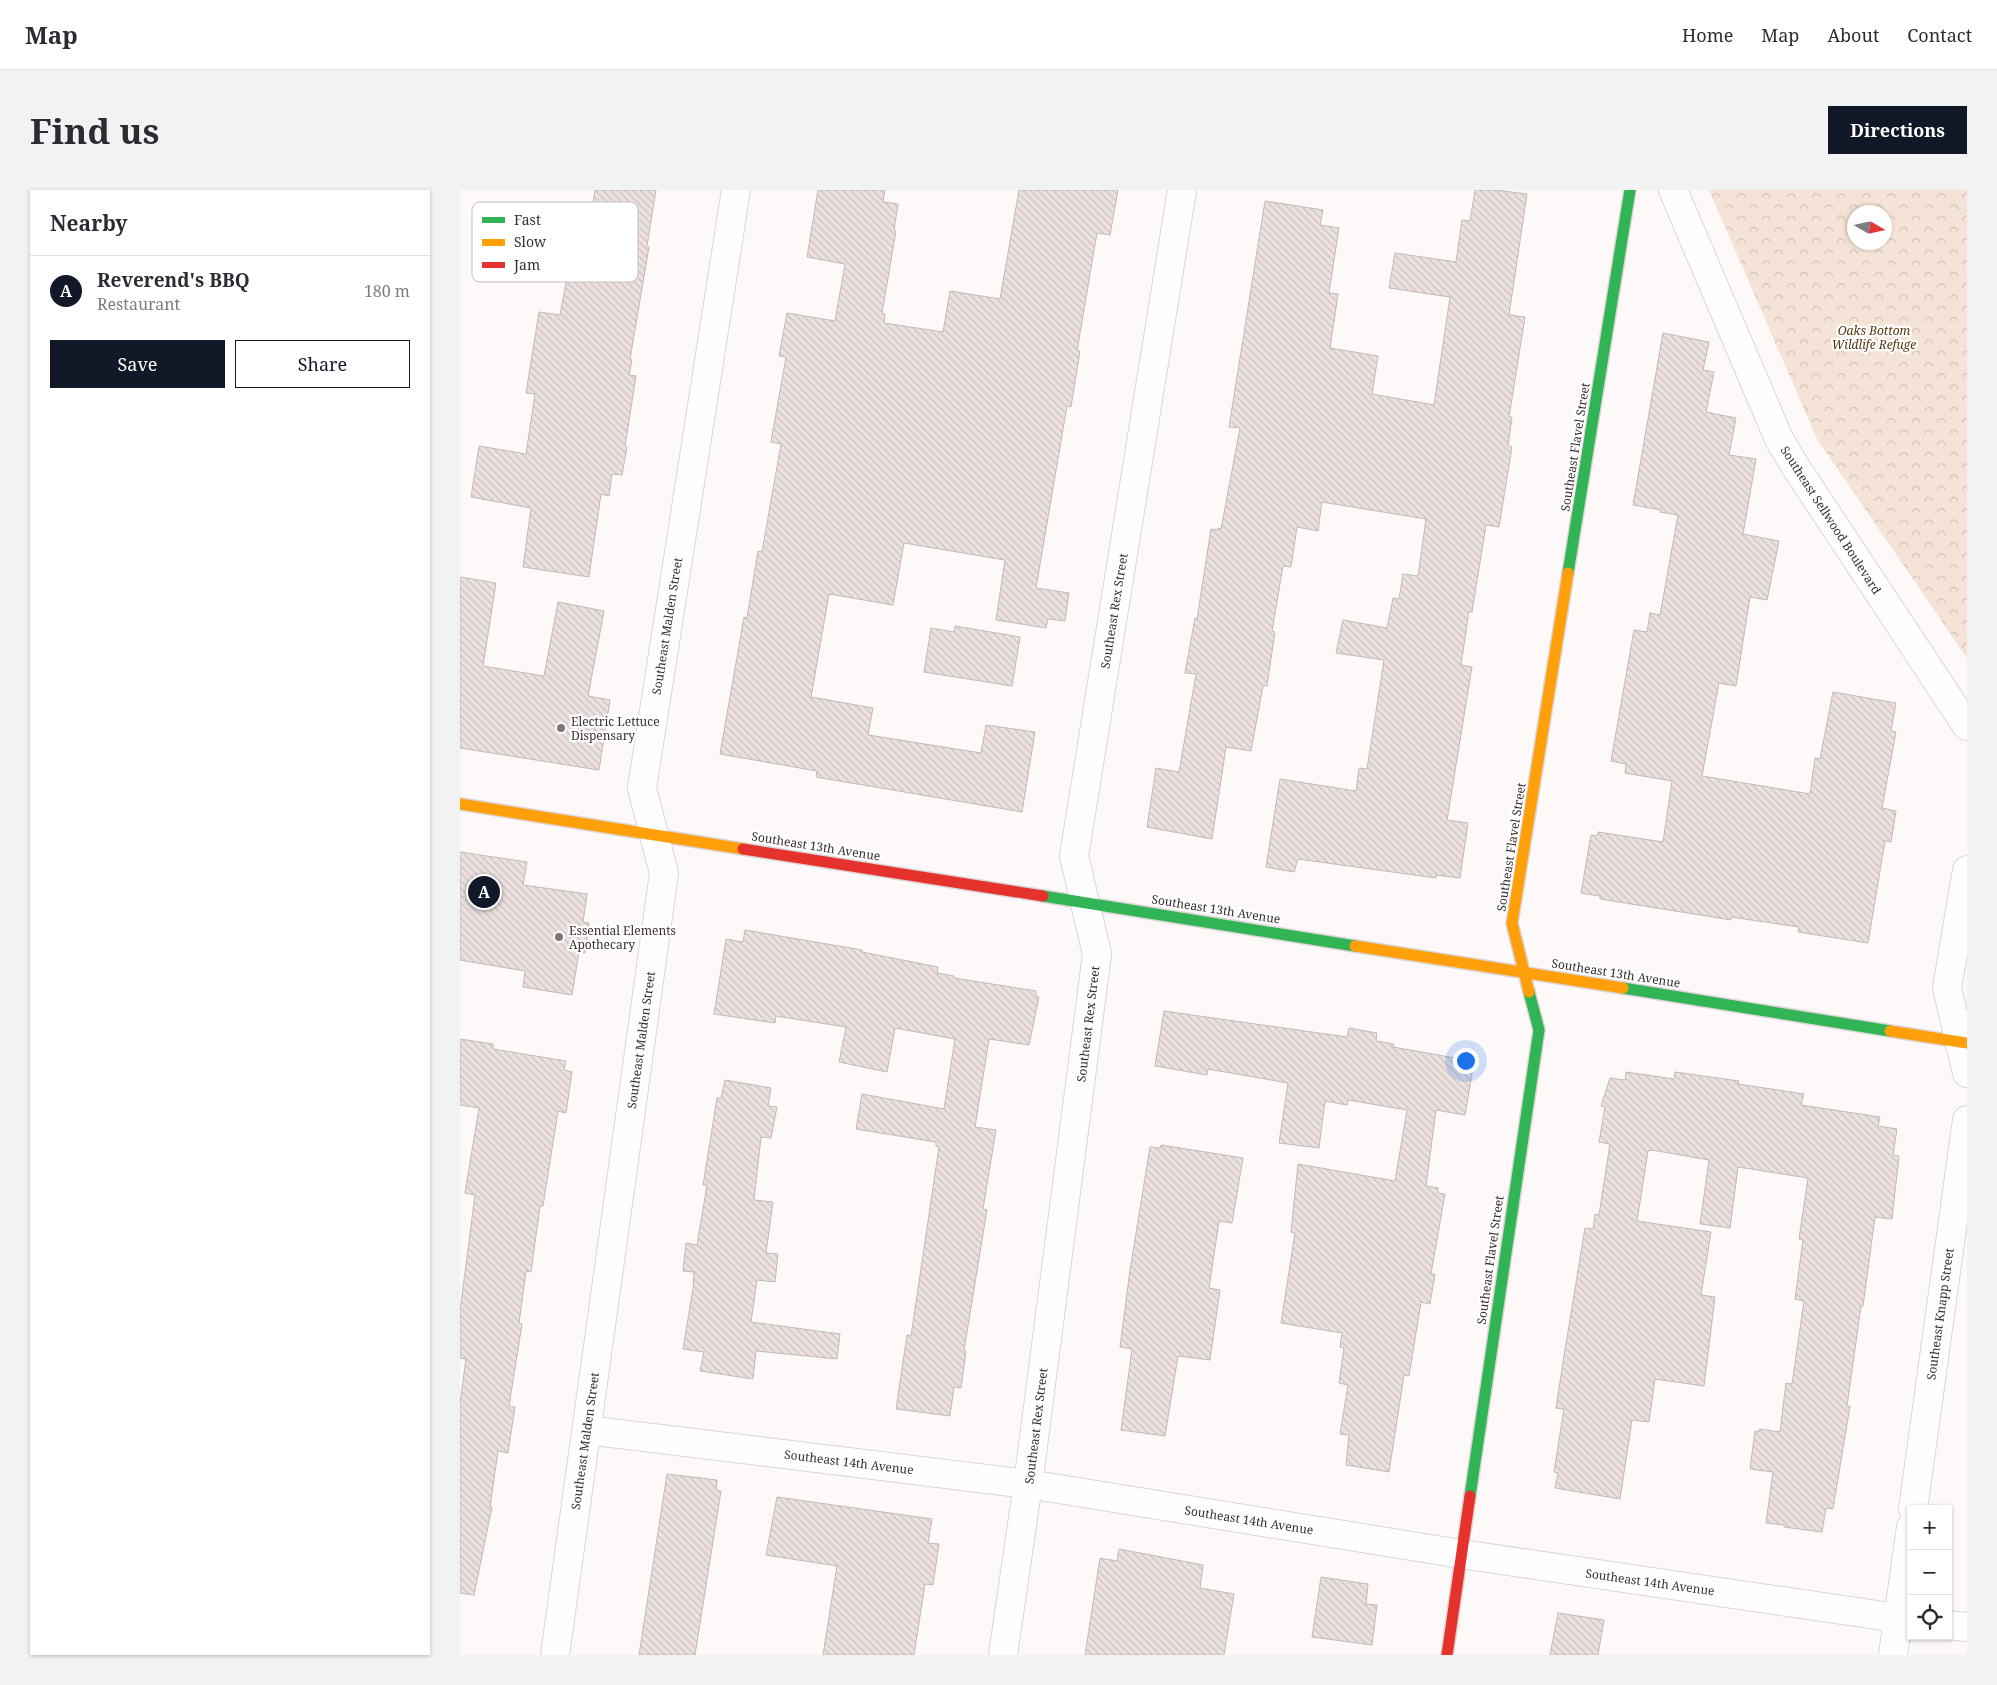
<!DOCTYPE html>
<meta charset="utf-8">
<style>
body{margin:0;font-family:"Noto Serif",serif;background:#f2f2f3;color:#2b2b33}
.controls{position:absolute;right:15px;bottom:15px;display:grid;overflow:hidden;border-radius:0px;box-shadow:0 1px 4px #0004}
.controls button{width:45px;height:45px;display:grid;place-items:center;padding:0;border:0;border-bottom:1px solid #e1e1e2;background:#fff;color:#2b2b33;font:25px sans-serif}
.compass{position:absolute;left:1387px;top:15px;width:45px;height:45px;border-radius:50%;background:#fff;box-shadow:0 1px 4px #0004;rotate:99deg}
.you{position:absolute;left:1005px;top:870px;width:18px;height:18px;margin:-12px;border:4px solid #fff;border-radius:50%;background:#1a73e8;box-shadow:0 0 0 8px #1a73e833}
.badge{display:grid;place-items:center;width:32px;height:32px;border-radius:50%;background:#111827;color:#fff;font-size:16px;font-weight:700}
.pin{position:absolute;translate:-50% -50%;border:2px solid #fff;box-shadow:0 1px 5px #0006}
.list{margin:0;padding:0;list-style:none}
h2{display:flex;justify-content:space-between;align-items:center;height:65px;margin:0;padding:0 20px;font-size:21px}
h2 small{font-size:16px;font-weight:400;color:#7c7c81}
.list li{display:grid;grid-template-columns:32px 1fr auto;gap:15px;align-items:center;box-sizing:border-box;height:70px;padding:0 20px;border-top:1px solid #e1e1e2}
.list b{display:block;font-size:19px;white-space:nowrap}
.list p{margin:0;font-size:16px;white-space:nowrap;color:#7c7c81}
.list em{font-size:16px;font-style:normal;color:#7c7c81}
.actions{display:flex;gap:10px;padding:15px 20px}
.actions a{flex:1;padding:11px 0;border:1px solid #111827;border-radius:0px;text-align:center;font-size:18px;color:#111827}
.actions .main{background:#111827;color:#fff}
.icon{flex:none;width:28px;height:28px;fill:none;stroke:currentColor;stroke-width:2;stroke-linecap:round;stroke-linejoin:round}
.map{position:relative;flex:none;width:1507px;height:1465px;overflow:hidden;border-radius:0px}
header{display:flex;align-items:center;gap:30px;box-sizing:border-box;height:70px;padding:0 25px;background:#fff;border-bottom:1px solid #e1e1e2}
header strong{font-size:24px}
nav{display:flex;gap:28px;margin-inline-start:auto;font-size:18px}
.intro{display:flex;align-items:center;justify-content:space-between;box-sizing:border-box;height:120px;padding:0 30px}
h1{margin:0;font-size:35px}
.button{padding:12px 22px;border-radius:0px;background:#111827;color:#fff;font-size:18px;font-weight:700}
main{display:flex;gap:30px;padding:0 30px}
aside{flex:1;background:#fff;border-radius:0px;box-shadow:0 1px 4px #0004}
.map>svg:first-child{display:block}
</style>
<header>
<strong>Map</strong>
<nav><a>Home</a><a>Map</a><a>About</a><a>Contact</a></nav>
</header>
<div class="intro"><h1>Find us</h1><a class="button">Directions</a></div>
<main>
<aside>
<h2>Nearby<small></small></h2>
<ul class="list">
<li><span class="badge">A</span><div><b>Reverend's BBQ</b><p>Restaurant</p></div><em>180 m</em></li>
</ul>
<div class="actions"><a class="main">Save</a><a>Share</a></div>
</aside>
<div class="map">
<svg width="1507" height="1465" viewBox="0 0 1507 1465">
<defs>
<pattern id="park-crowns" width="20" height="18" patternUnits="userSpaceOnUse" patternTransform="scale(1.25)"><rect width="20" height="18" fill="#f4e3d6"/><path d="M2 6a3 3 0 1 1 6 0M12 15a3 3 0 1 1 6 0" fill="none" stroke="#d2c3b8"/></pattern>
<pattern id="building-back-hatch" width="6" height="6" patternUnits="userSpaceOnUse" patternTransform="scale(1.25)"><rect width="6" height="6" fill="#ece1df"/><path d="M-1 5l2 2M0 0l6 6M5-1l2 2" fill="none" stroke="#cbc1c0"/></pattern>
</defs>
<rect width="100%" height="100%" fill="#fdf9f9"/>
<path fill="url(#park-crowns)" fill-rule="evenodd" d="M1249,0H1507V468L1357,249ZM1394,22H1424V52H1394Z"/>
<g fill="url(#building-back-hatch)" stroke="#c0bab8">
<path d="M135,0H196L187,56L189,57L170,169L172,170L169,185L176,186L165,256L167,257L162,285L152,284L149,306L141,304L129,387L63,377L71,318L11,307L19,256L66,264L75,204L66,203L79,122L100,125L110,71L123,73Z"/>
<path d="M358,0H425L423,12L438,14L434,40L436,41L422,123L425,124L424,133L483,142L490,101L540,109L559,0H658L650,45L637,43L617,161H620L611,217L607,216L576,398L609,403L605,431L588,429L586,438L536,430L545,370L444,353L433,415L369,404L351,507L413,518L408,545L521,563L526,535L575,542L562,622L356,587L357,581L260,564L284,427L287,428L298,361L302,362L321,254L311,252L326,167L319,166L327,123L375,131L385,74L347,67Z"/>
<path d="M1015,0H1035L1067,4L1049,125L1065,127L1049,227H1052L1048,256L1052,257L1039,337L1026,335L1012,422L1009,421L1001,475L1012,477L987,630L1008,633L1000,688L976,685V688L838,669L834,682L806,677L820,589L896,601L899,578L907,579L924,470L876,463L883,430L927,438L933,408L939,409L943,384L958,386L966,329L862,312L858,341L837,337L831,377L823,376L812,441L815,442L807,496H803L791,561L766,557L752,649L687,637L696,578L719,582L736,484L725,483L735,428L737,429L751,339L758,340V338L761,339L780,238L769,237L805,11L863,20L860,35L879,38L869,103L878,104L870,158L918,166L912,204L974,215L990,107L929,98L935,63L996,72L1002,30L1010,31Z"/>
<path d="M1203,143L1249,152L1243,180L1254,182L1246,222L1276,228L1269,265L1296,269L1283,344L1319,351L1307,410L1290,407L1276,496L1259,493L1242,586L1350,604L1355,568L1360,569L1373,502L1436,513L1431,541L1436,542L1422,618L1436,621L1431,652L1425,651L1408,753L1338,742L1339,737L1271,727V730L1253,727L1140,709V706L1121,703L1131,645L1137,646L1138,642L1203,652L1212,591L1165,583L1166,574L1151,571L1174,440L1187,442L1190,423L1200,425L1218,325L1200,322L1201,320L1173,315Z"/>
<path d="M0,387L36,393L23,476L84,486L98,412L144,421L128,506L150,510L139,580L0,558Z"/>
<path d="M495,436L560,447L552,496L464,482L471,438L494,442Z"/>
<path d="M0,662L67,672L63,695L127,704L123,732L129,733L125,763L119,762L112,805L63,797L65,781L0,770Z"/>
<path d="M285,740L402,760V762L478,777L477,783L494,786V788L576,801V806L579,807L569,855L529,849L515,937L536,940L523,1019L527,1020L504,1160L506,1161L501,1198L494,1197L490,1226L436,1219L447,1145L451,1146L479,957L476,956V952L396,939L402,904L484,919L495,849L435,838L427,882L379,872L386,837L316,826L315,833L254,824L266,749L283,752Z"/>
<path d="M704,821L887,847L889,838L917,843L916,851L934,854L933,857L995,868L994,874L1013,878L1005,925L976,920L966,996L978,998V1003L985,1004L971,1084H975L970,1114L961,1112L949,1186L944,1185L929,1282L886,1275L889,1245L880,1244L888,1195L879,1193L884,1158L880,1157L882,1143L821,1133L835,1043L831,1042L838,974L935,991L947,920L888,910L887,915L865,911L859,958L819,953L828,893L748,879L747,885L695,876Z"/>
<path d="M0,849L33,854V859L106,871L104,880L112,882L106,923L98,921L83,1016H80L71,1082L66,1081L59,1133L62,1134L49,1216L55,1217L48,1263L38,1261L30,1317H32L14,1405L0,1403V1213L6,1169L0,1168V1121L15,1005L5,1003L19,918L0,915Z"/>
<path d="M1166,882L1214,889L1215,882L1279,891L1278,894L1344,904L1341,915L1420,927L1418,936L1437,939L1433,965L1439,966L1432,1029L1415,1027L1403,1116H1401L1387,1216H1390L1373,1319L1366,1318L1362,1342L1324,1337V1335L1306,1333L1313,1282L1290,1279L1295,1241L1299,1242V1239L1320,1242L1326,1193L1332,1194L1344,1111L1335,1109L1343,1050L1339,1049L1348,988L1278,977L1270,1038L1240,1034L1249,970L1192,960L1188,961L1177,1031L1251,1042L1241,1105L1255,1107L1244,1196L1195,1189L1189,1232L1172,1230L1160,1309L1095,1298L1098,1283L1094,1282L1104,1219L1096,1218L1104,1166L1125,1038L1133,1039L1135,1024L1139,1025L1150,954L1139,952L1145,917L1141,916L1150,888L1165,890Z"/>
<path d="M265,890L311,898L308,916L317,917L311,948L301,947L294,1010L313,1012L306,1063L318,1064L315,1092L297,1090L291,1132L380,1144L377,1169L296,1161L293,1189L240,1181L244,1162L223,1159L233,1099L234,1082L223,1081L226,1053L237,1055L247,995H243L257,908H261Z"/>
<path d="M701,955L783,968L772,1033L759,1031L749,1098L760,1100L750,1170L718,1166L705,1246L661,1240L672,1159L660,1157L670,1080L690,957L700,958Z"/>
<path d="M207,1284L257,1290L256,1300L261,1301L235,1465H179Z"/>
<path d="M317,1307L472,1329L468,1353L479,1354L473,1395L465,1394L454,1465H363L377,1376L306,1365Z"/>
<path d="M659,1359L743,1375L740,1398L774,1404L764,1465H625L640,1368L657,1371Z"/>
<path d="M861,1387L908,1394L906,1414L917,1415L912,1455L852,1447Z"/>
<path d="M1098,1423L1144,1430L1138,1465H1090Z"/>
</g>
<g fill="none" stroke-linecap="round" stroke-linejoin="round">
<g stroke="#ddd5d6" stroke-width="30">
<g id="street">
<path d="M1213,0L1319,249L1335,276L1507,536"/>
<path d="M1507,680L1487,798L1507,883"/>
<path d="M127,1240L568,1294L1001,1364L1451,1430"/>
<path d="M1453,1319L1507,930"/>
<path d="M1488,1435L1507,1437"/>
<path d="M95,1465L204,683L182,598L276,0"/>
<path d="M543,1465L568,1294L637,764L614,666L722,0"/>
<path d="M1433,1465L1451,1337"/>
</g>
</g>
<g stroke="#ddd5d6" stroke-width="14">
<g id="fast">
<path d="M1108,383L1170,0"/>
<path d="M583,706L895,756"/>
<path d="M1163,798L1430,841"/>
<path d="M1010,1306L1079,840L1069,802"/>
</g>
</g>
<g stroke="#ddd5d6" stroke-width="14">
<g id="slow">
<path d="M0,614L283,659"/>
<path d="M895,756L1163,798"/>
<path d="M1069,802L1052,733L1108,383"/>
<path d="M1430,841L1507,853"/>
</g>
</g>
<g stroke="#ddd5d6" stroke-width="14">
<g id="jam">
<path d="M283,659L583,706"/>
<path d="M987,1465L1010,1306"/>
</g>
</g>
<path stroke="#dbd8d8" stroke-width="3" stroke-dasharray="1 4" stroke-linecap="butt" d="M1491,0L1507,38"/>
<use href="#street" stroke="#fffefe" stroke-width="28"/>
<use href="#fast" stroke="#30b455" stroke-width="11"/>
<use href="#slow" stroke="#ff9f0a" stroke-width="11"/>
<use href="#jam" stroke="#e5322d" stroke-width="11"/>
</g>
<g fill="#7e7576" stroke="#fff" stroke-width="2">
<circle cx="101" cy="538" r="5"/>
<circle cx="99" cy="747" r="5"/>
</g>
<g text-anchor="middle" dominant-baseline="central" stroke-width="4.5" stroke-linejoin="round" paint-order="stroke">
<g font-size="12" font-style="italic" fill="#57340d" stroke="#fff">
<text x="1414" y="140">Oaks Bottom<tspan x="1414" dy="14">Wildlife Refuge</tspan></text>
</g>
<g font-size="12" fill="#392e2f" stroke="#fff">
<text transform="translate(1115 257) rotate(-81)">Southeast Flavel Street</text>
<text transform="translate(1371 330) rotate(57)">Southeast Sellwood Boulevard</text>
<text transform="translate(654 421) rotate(-81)">Southeast Rex Street</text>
<text transform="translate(207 436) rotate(-81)">Southeast Malden Street</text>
<text transform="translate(356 656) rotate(9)">Southeast 13th Avenue</text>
<text transform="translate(1051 657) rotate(-81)">Southeast Flavel Street</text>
<text transform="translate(756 719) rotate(9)">Southeast 13th Avenue</text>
<text transform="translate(1156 783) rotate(9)">Southeast 13th Avenue</text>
<text transform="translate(628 834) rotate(-83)">Southeast Rex Street</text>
<text transform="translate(181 850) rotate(-82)">Southeast Malden Street</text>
<text transform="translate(1030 1070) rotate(-82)">Southeast Flavel Street</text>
<text transform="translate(1480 1124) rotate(-82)">Southeast Knapp Street</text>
<text transform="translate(576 1236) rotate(-83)">Southeast Rex Street</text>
<text transform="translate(125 1251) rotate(-82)">Southeast Malden Street</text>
<text transform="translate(389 1272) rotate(7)">Southeast 14th Avenue</text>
<text transform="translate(789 1330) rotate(9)">Southeast 14th Avenue</text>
<text transform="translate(1190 1392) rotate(8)">Southeast 14th Avenue</text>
</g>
<g font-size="12" fill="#392e2f" stroke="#fff" text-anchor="start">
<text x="111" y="531">Electric Lettuce<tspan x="111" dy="14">Dispensary</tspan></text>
<text x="109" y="740">Essential Elements<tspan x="109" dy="14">Apothecary</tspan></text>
</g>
</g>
<rect x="12" y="12" width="166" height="80" rx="8" fill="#fff" stroke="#c4c0c1" stroke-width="1"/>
<rect x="22" y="27" width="23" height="6" fill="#30b455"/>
<rect x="22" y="49" width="23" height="7" fill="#ff9f0a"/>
<rect x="22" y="72" width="23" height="6" fill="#e5322d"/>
<g font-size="14" fill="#392e2f">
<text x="54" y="35">Fast</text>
<text x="54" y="57">Slow</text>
<text x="54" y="80">Jam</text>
</g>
</svg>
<div class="controls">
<button>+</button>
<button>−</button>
<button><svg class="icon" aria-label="locate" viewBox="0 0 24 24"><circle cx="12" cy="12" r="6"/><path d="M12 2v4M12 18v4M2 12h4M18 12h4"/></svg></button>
</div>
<svg class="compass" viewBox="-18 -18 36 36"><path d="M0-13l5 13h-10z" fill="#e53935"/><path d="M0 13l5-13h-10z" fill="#7c7c81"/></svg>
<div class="you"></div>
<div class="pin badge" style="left:24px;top:702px">A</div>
</div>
</main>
